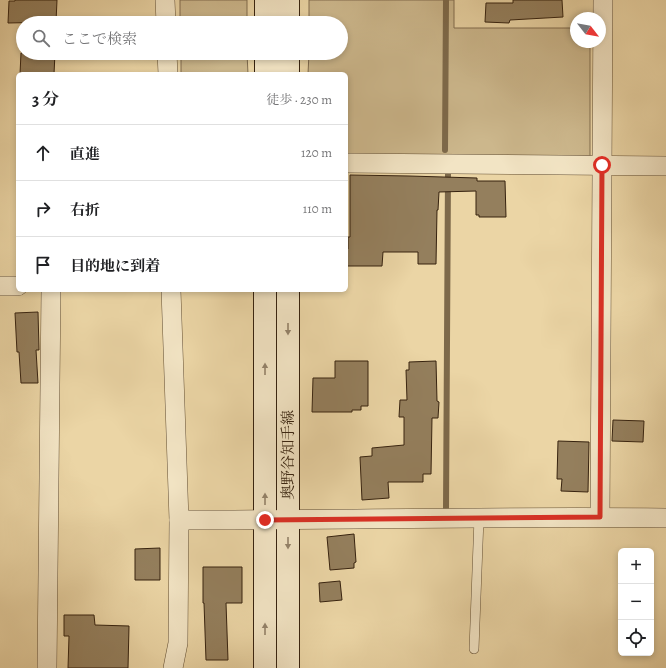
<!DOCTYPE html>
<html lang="ja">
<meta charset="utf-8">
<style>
body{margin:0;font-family:Alegreya,"Noto Serif JP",serif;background:#f2f2f2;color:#202124}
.controls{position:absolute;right:12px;bottom:12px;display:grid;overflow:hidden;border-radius:6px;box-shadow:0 2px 6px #0003}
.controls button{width:36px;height:36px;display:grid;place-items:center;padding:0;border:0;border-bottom:1px solid #e0e0e0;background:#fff;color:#202124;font:20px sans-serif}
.compass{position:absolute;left:570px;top:12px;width:36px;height:36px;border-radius:50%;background:#fff;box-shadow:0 2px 6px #0003;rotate:121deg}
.stop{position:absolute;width:12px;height:12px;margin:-9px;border:3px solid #d93025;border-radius:50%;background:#fff}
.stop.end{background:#d93025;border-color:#fff;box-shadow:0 1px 4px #0008}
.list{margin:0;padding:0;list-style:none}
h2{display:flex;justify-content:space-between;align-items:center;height:52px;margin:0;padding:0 16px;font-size:17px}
h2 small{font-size:13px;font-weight:400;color:#757577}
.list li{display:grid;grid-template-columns:26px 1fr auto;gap:12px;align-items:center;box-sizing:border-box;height:56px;padding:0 16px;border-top:1px solid #e0e0e0}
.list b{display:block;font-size:15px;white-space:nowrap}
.list em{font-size:13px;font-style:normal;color:#757577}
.icon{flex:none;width:22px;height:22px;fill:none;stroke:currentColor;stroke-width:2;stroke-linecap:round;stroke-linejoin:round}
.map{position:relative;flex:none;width:666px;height:668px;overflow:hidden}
.search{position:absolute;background:#fff;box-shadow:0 2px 6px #0003;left:16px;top:16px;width:332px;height:44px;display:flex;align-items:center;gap:10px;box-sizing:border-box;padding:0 14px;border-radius:22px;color:#757577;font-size:15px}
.panel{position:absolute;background:#fff;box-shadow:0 2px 6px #0003;left:16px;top:72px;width:332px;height:220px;border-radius:6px}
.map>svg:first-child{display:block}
</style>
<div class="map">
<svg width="666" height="668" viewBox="0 0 666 668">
<rect width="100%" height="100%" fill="#ebd5a5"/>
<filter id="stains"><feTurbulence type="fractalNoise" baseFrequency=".005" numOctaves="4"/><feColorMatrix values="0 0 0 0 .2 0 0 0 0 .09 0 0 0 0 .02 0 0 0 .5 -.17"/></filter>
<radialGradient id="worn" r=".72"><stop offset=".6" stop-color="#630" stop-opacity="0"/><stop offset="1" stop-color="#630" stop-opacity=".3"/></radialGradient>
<g fill="#ccb78c" stroke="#816c4e">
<rect x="180" y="0" width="67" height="23"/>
<path d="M309,0H454V28H576V42H590V156H346V74H308L309,53H341V23H309Z"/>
<path d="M181,53H247L248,74H181Z"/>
</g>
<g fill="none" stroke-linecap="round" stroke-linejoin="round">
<g stroke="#7d694a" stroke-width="6">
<path d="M445,150L446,0"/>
<path d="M446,510L448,174"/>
</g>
</g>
<g fill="#947f5d" stroke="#36220f">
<path d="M15,0H57L56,22L8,23L9,1H15Z"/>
<path d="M513,0H562L563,17L510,20L509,23L485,22L486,3H513Z"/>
<path d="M21,53H55L54,74H20Z"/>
<path d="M350,175L409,176L477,178V181H505L506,217H479V215H476V191L439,192L438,210H437L436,264H418V252H383L382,266H346V249H348V237H350Z"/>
<path d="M38,312L39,349V350H36L38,383H21L19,352H17L15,313Z"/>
<path d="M335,361H368V406H361V410H352V412H312L313,378H335Z"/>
<path d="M436,361L437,401L439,402L438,418H432L431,474H423V482H388L389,498L362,500L360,457L372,456V448L404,445V417H399L400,400H407L406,370H409V362Z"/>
<path d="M613,420L644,421L643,442L612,441Z"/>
<path d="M558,441L589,442L588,492L561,491L562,479H557Z"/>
<path d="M354,534L356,562L354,563V568L330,570L327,537Z"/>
<path d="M160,548V580H135V549Z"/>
<path d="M203,567H242V603H226L228,660H206L204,603H203Z"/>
<path d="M340,581L342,600L320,602L319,583Z"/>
<path d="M64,615H94L95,625L129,626L128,668H68L69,636H64Z"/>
</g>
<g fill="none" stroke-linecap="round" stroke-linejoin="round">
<g stroke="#634f34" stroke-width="10">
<path id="service" d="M474,649L479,518"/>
</g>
<g stroke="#634f34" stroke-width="20">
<g id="minor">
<path d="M165,0L166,23"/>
<path d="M167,53L168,74"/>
<path d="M346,163L666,166"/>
<path d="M0,286H18"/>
<path d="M171,290L179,520L178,643L173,668"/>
<path d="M600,517L603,0"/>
<path d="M179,520C341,520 504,516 666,518"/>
<path d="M47,668L51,290"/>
</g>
</g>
<g stroke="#36220f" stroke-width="24">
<g id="secondary">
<path d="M266,23V0"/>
<path d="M288,23V0"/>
<path d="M266,74V53"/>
<path d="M288,74V53"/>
<path d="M288,290V668"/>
<path d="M265,668V290"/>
</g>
</g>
<use href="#service" stroke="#f2e4c4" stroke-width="9"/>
<use href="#minor" stroke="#f2e4c4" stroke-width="19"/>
<use href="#secondary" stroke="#f2e4c4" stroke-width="22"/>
</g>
<defs><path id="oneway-solid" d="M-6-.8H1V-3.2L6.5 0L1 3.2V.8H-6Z"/></defs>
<g fill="#94836a">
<use href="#oneway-solid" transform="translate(288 329) rotate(90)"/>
<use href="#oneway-solid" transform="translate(265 369) rotate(-90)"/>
<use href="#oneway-solid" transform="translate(265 499) rotate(-90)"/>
<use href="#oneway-solid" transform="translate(288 543) rotate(90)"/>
<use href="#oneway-solid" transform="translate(265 629) rotate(-90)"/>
</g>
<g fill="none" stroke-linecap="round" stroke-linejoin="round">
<path stroke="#d93025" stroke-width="5" d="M265,520L600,517L602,165"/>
</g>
<g text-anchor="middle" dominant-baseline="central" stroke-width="3" stroke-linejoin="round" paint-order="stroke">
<g font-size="15" fill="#36220f" stroke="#f2e4c4">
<text transform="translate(288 455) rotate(-90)">奥野谷知手線</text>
</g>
</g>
<rect width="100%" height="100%" filter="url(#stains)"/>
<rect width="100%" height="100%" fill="url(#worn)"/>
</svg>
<div class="controls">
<button>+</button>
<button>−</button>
<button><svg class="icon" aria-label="locate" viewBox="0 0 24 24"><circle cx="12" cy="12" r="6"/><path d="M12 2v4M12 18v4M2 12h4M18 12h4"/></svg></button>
</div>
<svg class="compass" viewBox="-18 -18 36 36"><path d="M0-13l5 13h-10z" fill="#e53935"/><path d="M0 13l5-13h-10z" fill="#757577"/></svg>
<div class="stop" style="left:602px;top:165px"></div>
<div class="stop end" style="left:265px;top:520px"></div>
<div class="search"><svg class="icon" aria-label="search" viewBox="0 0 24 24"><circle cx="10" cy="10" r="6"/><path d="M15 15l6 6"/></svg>ここで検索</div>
<section class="panel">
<h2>3 分<small>徒歩 · 230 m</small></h2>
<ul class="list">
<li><svg class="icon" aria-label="ahead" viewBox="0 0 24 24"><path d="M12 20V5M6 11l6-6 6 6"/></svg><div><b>直進</b></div><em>120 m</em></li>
<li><svg class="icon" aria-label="right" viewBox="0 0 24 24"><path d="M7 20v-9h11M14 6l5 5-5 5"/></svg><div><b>右折</b></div><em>110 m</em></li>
<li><svg class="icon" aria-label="arrive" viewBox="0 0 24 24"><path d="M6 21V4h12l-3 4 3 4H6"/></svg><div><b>目的地に到着</b></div></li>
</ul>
</section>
</div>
